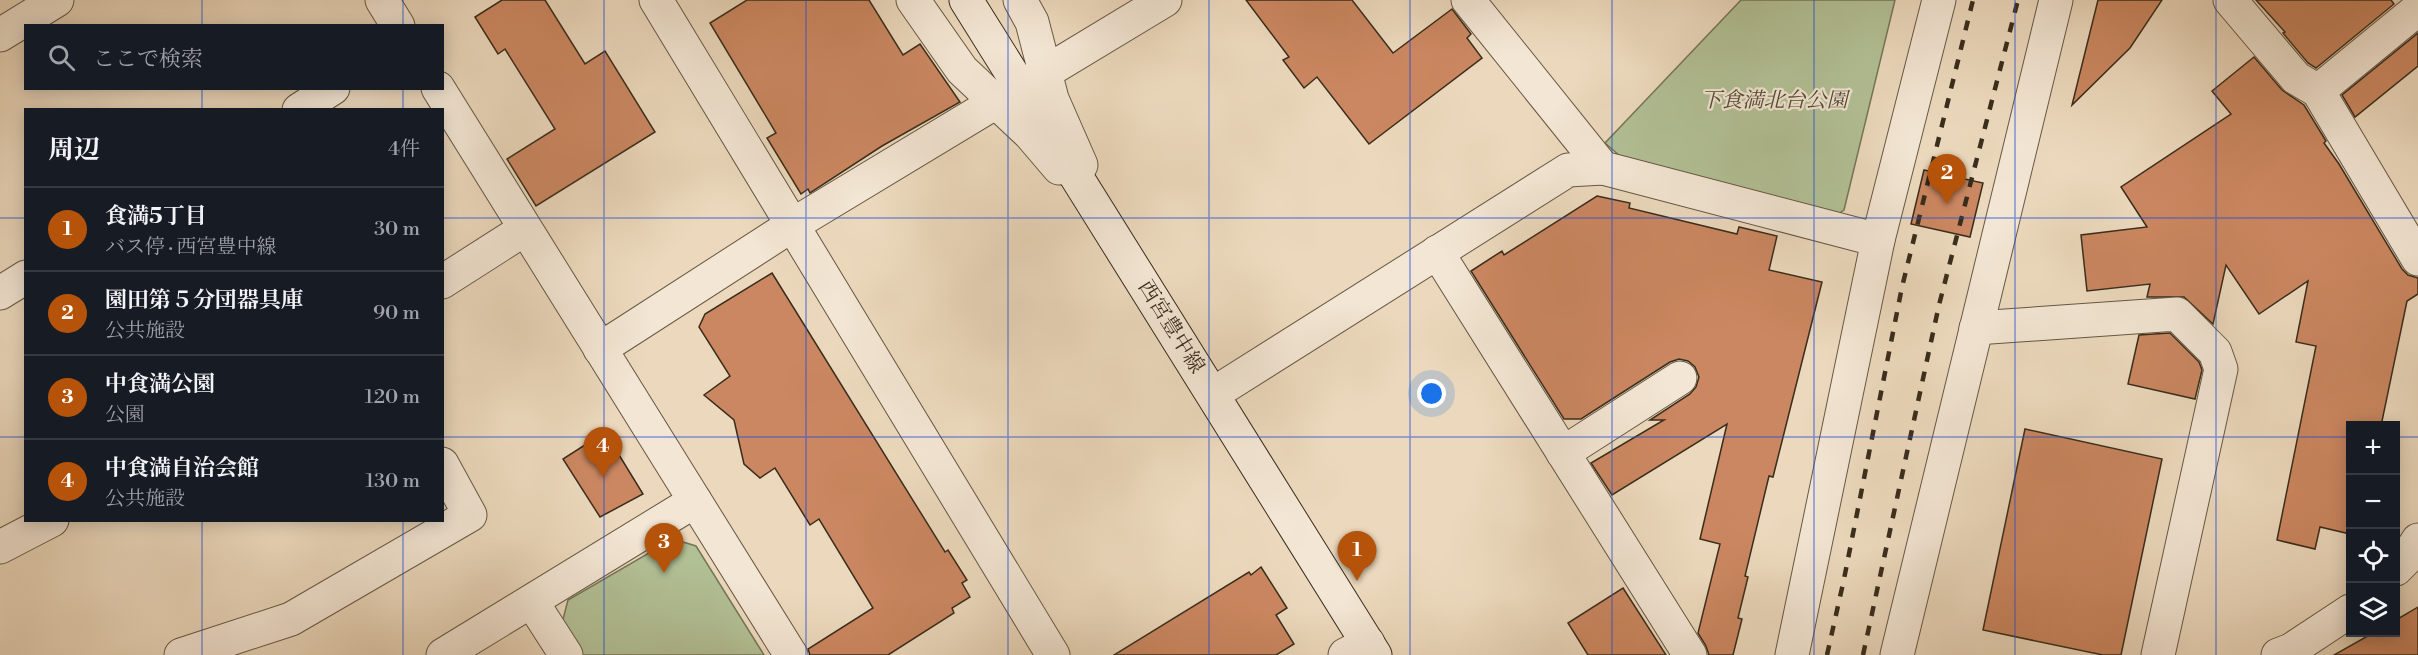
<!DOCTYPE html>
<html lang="ja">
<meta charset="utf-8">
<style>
body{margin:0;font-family:"Libre Bodoni","Noto Serif JP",serif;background:#242831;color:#f1f3f6}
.controls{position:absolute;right:18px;bottom:18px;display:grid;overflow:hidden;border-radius:0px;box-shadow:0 3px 15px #0003}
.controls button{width:54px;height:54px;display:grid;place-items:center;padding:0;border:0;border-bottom:2px solid #363941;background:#171b24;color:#f1f3f6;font:30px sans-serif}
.you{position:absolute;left:1432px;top:394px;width:21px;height:21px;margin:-15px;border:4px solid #fff;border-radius:50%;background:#1a73e8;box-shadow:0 0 0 9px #1a73e833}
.badge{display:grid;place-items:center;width:39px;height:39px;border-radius:50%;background:#b45309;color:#fff;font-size:20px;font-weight:700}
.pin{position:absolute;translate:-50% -50px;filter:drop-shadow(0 2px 3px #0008)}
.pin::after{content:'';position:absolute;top:32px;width:21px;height:18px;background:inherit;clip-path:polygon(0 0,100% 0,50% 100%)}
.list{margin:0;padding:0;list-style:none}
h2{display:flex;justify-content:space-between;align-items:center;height:78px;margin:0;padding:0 24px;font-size:26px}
h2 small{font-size:20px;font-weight:400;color:#9ea1a6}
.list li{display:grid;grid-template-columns:39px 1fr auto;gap:18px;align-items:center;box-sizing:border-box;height:84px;padding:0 24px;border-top:2px solid #363941}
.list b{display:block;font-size:22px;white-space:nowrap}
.list p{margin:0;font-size:20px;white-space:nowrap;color:#9ea1a6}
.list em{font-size:20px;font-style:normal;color:#9ea1a6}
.icon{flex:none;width:33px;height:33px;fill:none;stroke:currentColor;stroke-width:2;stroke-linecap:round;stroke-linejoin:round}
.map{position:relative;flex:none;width:2418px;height:655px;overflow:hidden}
.search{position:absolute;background:#171b24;box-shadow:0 3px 15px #0003;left:24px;top:24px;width:420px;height:66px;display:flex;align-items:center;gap:15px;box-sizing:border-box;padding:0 21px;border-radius:0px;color:#9ea1a6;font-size:22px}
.panel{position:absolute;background:#171b24;box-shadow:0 3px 15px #0003;left:24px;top:108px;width:420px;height:414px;border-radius:0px}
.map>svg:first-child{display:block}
</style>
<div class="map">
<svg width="2418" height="655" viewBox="0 0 2418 655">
<rect width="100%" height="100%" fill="#ecd9bd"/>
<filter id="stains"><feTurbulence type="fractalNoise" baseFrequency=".00333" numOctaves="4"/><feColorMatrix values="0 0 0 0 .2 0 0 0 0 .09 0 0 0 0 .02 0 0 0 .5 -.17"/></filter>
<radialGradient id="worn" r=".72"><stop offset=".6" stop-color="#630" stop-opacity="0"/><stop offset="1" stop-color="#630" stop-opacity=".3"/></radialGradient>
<g fill="#b2c095" stroke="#767658" stroke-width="1.5">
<path d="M1741,0H1895L1844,210L1838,214L1627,162L1605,143Z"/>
<path d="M673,539L696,546L764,655H581L562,623L568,600Z"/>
</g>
<g fill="#cb8761" stroke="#392d1c" stroke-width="1.5">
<path d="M502,0H545L585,64L605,51L655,132L536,206L507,159L555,129L505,49L498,54L475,17Z"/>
<path d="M747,0H869L903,55L920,44L960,102L882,146L810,193L808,189L801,194L767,138L776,133L710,23Z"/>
<path d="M1246,0H1352L1393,53L1452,9L1471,34L1467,38L1482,58L1369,144L1317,77L1304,88L1283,60L1289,57Z"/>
<path d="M2098,0H2162L2130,48L2072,105Z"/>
<path d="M2256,0H2391L2394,4L2316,68L2308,63L2283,33L2285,32Z"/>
<path d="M2418,33V66L2355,117L2342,95Z"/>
<path d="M2254,57L2282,90L2304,105L2326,141L2324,143L2339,164L2402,269L2408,275L2418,278V294L2407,301L2381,426H2350V534L2320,527L2315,549L2277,540L2316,346L2296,342L2308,281L2259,314L2226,265L2213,324L2184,297H2147L2150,284L2087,291L2081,235L2147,227L2121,187L2231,114L2212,91Z"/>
<path d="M1924,170L1983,183L1970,237L1911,224Z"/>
<path d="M1597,196L1630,203L1629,208L1737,234L1739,227L1777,236L1769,270L1822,282L1773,477L1769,476L1745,576L1748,577L1738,618L1742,619L1733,655H1709L1706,646L1698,633L1720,544L1700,539L1727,424L1612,495L1591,463L1664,420H1650L1690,394L1696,387L1699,377L1695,367L1688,361L1679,359L1670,362L1581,419H1564L1471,271L1502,251L1504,255Z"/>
<path d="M772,273L945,552L948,550L967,580L962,583L970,597L952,608L954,613L888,655H810L808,649L873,608L819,519L810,525L775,468L760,478L744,464L734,420L704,395L730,376L699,327L705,314Z"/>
<path d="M2170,333L2199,362L2202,370L2195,399L2128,384L2139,335Z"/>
<path d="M2025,429L2162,459L2121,655H2103L1983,630Z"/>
<path d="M605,432L643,494L600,517L563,459Z"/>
<path d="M1261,567L1287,608L1276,615L1294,644L1276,655H1114L1249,572L1251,575Z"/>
<path d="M1623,588L1666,655H1588L1568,623Z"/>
<path d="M2418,607V655H2334L2373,633H2396V620Z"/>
</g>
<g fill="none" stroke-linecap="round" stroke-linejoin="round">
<g stroke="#665844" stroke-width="35">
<g id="street">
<path d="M382,0L398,26"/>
<path d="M656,0L1053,655"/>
<path d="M913,0L962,70L1030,134L1059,168"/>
<path d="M1020,0L1032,22L1052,99L1081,165"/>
<path d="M1468,0L1603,168L1878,240"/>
<path d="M2230,0L2296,78L2318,91L2418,259"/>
<path d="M0,35L57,0"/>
<path d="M438,88L791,655"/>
<path d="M2318,91L2418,9"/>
<path d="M299,110L333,88"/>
<path d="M1437,252L1690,655"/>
<path d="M442,282L525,229"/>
<path d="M0,293L26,277"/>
<path d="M1976,328L2177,314L2215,352L2221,369L2158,655"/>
<path d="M600,349L794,224L1165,0"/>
<path d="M1213,394L1568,170L1603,168"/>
<path d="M1563,453L1680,378"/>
<path d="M0,547L52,520"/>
<path d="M2396,569L2405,560L2418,540"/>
<path d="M532,602L566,655"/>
<path d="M181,655L291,619L470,515L442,464"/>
<path d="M443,655L695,501"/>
<path d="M1345,655L1368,643"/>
<path d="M1792,655L1878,240L1939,0"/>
<path d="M1897,655L2056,0"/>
<path d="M2278,655L2291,650L2350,611"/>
</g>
</g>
<g stroke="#392d1c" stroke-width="35">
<path id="secondary" d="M966,0L1375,655"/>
</g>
<use href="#street" stroke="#f3e6d4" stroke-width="33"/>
<use href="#secondary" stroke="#f3e6d4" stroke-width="33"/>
<g stroke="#392d1c" stroke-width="4.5" stroke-dasharray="10 10" stroke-linecap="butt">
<path d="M1827,655L1844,579L1902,287L1973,0"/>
<path d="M1863,655L1939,305L2018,0"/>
</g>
</g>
<path fill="none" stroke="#1d4ed8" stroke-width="1.5" stroke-opacity="0.55" d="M202,0V26M403,0V26M604,0V655M806,0V655M1008,0V655M1209,0V655M1410,0V655M1612,0V655M1814,0V655M2015,0V655M2216,0V655M202,88V110M403,88V110M0,218H26M442,218H2418M0,437H26M442,437H2350M2396,437H2418M202,520V655M403,520V655"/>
<g text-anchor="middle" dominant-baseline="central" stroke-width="4.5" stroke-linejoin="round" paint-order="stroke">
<g font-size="21" font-style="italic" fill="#514a34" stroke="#f3e6d4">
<text x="1774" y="101">下食満北台公園</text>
</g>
<g font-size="21" fill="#392d1c" stroke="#f3e6d4">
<text transform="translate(1171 327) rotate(58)">西宮豊中線</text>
</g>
</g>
<rect width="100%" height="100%" filter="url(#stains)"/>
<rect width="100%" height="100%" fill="url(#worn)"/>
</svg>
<div class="controls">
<button>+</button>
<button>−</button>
<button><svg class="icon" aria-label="locate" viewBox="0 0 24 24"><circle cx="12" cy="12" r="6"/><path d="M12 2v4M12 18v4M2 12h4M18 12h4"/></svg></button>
<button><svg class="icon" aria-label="layers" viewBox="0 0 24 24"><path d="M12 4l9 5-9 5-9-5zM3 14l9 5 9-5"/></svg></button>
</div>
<div class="you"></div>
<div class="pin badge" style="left:1357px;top:581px">1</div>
<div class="pin badge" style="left:1947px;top:204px">2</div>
<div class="pin badge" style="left:664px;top:573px">3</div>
<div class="pin badge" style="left:603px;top:477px">4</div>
<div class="search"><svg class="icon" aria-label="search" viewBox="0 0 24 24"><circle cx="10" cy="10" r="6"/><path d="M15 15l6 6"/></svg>ここで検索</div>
<section class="panel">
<h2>周辺<small>4件</small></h2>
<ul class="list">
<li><span class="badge">1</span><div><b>食満5丁目</b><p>バス停 · 西宮豊中線</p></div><em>30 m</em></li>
<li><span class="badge">2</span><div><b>園田第５分団器具庫</b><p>公共施設</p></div><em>90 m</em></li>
<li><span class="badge">3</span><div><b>中食満公園</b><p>公園</p></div><em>120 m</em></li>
<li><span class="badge">4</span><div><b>中食満自治会館</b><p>公共施設</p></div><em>130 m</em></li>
</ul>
</section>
</div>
